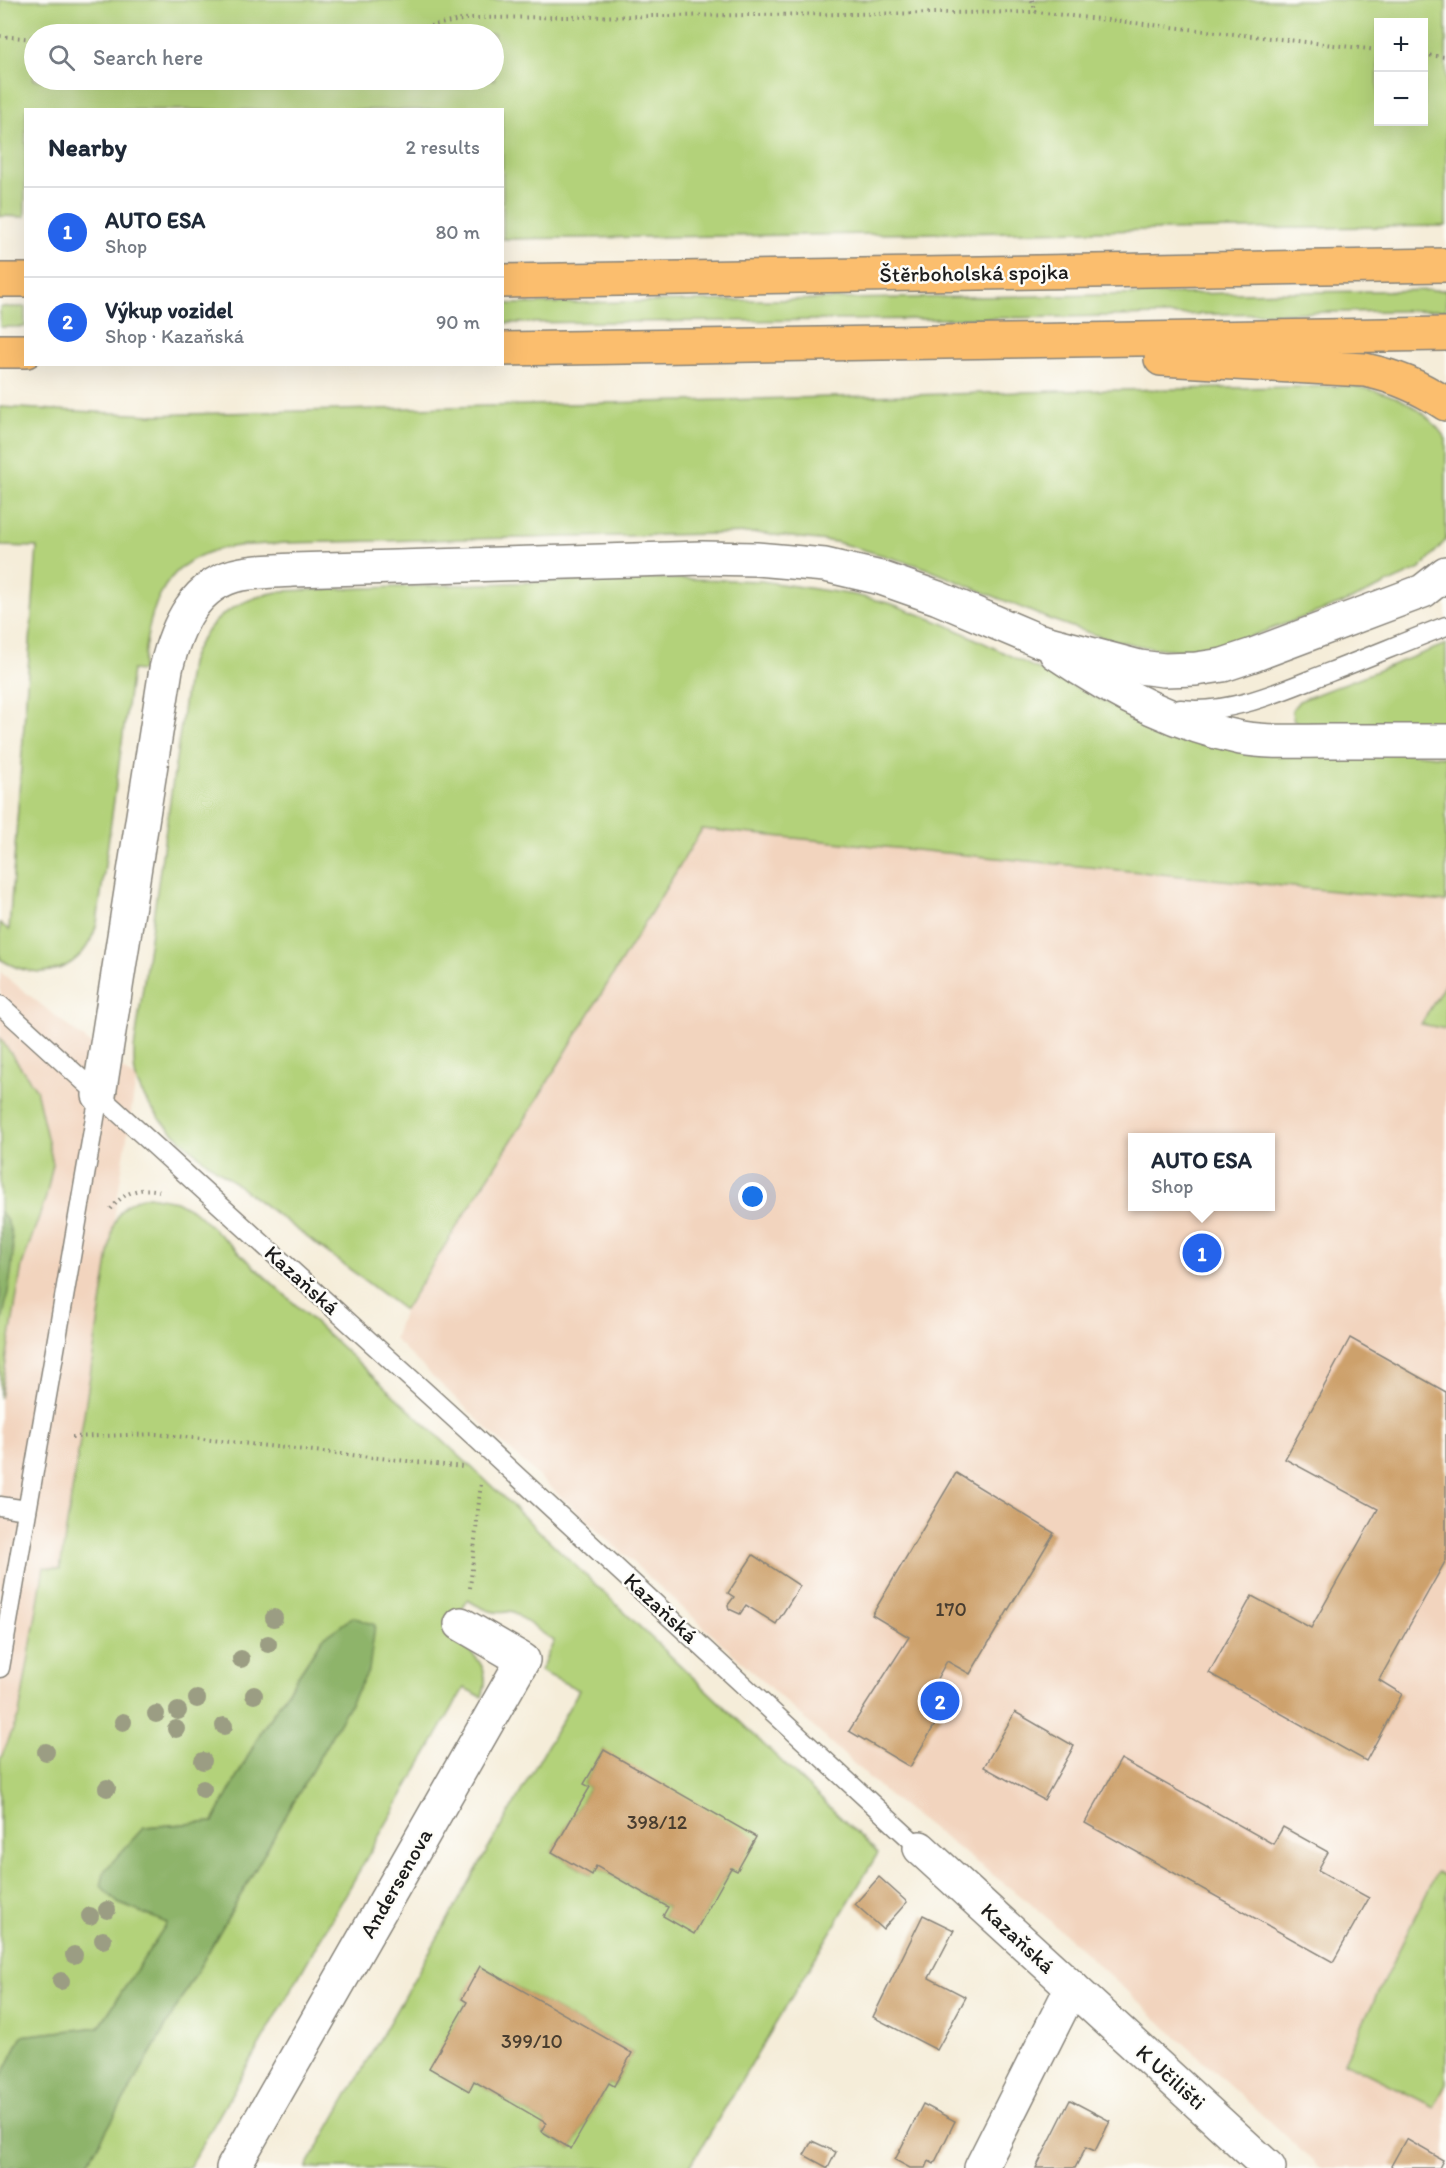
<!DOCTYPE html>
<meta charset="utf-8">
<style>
body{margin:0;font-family:Itim,sans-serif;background:#f2f2f3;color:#1f2937}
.controls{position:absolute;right:18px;top:18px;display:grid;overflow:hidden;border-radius:0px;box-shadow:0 6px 24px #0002}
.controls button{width:54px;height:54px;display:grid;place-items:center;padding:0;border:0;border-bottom:2px solid #e0e1e3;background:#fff;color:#1f2937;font:30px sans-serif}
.you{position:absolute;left:753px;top:1197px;width:21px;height:21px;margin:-15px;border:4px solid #fff;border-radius:50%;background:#1a73e8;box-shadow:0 0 0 9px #1a73e833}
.badge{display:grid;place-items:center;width:39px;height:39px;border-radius:50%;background:#2563eb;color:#fff;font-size:20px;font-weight:700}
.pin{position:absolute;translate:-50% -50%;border:3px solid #fff;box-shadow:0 2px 6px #0006}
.popup{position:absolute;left:1128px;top:1133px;width:147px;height:78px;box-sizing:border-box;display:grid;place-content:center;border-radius:0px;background:#fff;filter:drop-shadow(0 2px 4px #0005);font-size:20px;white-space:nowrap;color:#747a83}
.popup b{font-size:22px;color:#1f2937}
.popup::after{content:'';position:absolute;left:50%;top:100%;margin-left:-12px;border:12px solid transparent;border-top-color:#fff}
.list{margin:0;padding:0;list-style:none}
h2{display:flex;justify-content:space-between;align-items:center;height:78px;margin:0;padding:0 24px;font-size:26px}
h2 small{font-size:20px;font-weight:400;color:#747a83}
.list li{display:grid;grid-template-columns:39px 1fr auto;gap:18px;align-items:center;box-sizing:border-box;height:90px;padding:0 24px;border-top:2px solid #e0e1e3}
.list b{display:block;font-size:22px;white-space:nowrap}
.list p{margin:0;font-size:20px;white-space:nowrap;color:#747a83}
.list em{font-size:20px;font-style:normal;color:#747a83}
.icon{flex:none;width:33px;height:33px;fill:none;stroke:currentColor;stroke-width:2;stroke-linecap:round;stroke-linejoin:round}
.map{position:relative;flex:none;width:1446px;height:2168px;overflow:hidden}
.search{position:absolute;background:#fff;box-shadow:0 6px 24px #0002;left:24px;top:24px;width:480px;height:66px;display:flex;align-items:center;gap:15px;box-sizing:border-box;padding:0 21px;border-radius:33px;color:#747a83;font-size:22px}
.panel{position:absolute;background:#fff;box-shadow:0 6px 24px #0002;left:24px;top:108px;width:480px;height:258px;border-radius:0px}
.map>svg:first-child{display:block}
</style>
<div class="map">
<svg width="1446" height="2168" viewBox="0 0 1446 2168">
<rect width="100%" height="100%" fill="#fdfcf7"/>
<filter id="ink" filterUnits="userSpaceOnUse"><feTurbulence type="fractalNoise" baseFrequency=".0167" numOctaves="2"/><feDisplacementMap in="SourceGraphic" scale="12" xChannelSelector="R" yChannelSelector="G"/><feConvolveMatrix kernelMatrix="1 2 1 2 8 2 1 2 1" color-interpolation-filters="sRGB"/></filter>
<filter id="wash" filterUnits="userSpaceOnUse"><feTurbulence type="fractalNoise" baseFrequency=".008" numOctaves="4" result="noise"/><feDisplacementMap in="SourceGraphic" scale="24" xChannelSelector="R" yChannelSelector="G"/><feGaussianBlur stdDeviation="1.35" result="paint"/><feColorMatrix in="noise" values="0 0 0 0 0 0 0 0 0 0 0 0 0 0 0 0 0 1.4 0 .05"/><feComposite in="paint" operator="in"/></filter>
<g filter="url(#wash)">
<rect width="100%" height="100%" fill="#f5edd9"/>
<g fill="#f2d4be" fill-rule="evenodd">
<path d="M702,829L1446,902V982L1421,1023L1446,1029V2168H1320L1035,1907L888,1795L503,1444L394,1339L404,1310L522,1124ZM1133,1138H1271V1206H1133Z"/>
<path d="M0,972L136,1080L59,1569L44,1567L19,1715L0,1760Z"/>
</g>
<g fill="#b3d27a" stroke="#68774b" stroke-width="1.5" fill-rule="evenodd">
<path d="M0,0H1446V226L503,239L502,110H26L25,217L0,216ZM1378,22H1424V122H1378ZM34,34H494V80H34Z"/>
<path d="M1446,290V310L942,319L502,323L503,304Z"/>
<rect x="0" y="307" width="25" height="20"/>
<path d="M1352,386C1394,393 1421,403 1446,439V540L1420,569L1351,600L1241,640L1192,651L1145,647L1101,637L1049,619L920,566L836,542L756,533L285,543C264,545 241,544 220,549C157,564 149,616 142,671L132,670L97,923C84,971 41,985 0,959V923L9,930L37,547L0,546V407L151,415L1062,391Z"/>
<path d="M652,578L761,581L855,595L892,604L947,625L1157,727L1446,757V902L702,829L522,1124L404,1310L203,1159C178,1137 149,1114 137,1082C133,1072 134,1060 134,1049L190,663C206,618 237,599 282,591Z"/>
<path d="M1446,644V723L1299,724L1293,719L1292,710L1299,701Z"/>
<path d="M1446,982V1029L1421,1024Z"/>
<path d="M0,1038L36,1089L53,1164L46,1197L22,1265L0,1398Z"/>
<path d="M149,1196L176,1201L194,1211L480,1475L878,1853L689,2168H306L579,1690L540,1671L554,1641L511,1611C494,1616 482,1608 467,1600L447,1636C471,1651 494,1665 482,1697L464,1688L189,2168H85L369,1670L353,1617L323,1638L262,1730L213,1822L144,1827L118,1903L168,1923L99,2027L22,2036L0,2080V1760L19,1715L44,1567L60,1569L113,1227C120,1207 128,1200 149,1196ZM604,1750L731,1868L694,1933L663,1916L668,1907L596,1866L591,1875L552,1852L590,1787L584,1784ZM481,1967L632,2053L614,2086L609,2083L571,2149L541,2132L546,2123L474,2081L469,2091L430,2068L467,2002L462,1999Z"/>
<path d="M1437,1872L1446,1877V2084L1434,2107L1344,2062Z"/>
</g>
<g fill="#8eb46a" stroke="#556843" stroke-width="1.5">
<path d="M0,1212C26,1235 5,1301 0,1332Z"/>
<path d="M353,1617L375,1625L369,1670L85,2168H0V2080L22,2036L99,2027L167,1923L118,1903L101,1886L105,1870L144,1827L213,1822L262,1730L323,1638Z"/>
</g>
<g id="blocks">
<g fill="#cda16c">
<path d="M1350,1338L1446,1392V1560L1379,1680L1402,1694L1366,1761L1209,1673L1252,1596L1311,1628L1378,1509L1285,1459Z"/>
<path d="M956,1473L1054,1533L970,1674L947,1661L925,1700L943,1711L910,1767L849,1731L909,1637L872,1615Z"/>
<path d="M753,1555L800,1586L776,1624L746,1605L740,1614L729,1609L728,1605L734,1597L728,1593Z"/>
<path d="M1015,1712L1074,1746L1044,1800L984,1767Z"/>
<path d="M604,1750L756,1837L737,1871L731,1868L694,1934L663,1916L668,1907L596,1866L592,1875L552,1852L590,1787L584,1784Z"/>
<path d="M1121,1759L1273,1844L1283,1827L1328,1852L1318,1870L1369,1898L1333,1962L1085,1823Z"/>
<path d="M879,1877L907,1902L883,1929L855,1904Z"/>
<path d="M923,1915L954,1930L929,1978L966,1997L937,2050L873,2017Z"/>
<path d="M480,1966L632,2053L614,2086L609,2083L571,2149L541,2131L546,2123L474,2081L469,2091L429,2068L467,2002L462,1999Z"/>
<path d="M1070,2100L1110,2121L1095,2151L1086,2147L1075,2168H1036Z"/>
<path d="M923,2104L955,2121L934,2164L929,2161L926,2168H910L895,2160Z"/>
<path d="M1406,2139L1443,2160L1439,2168H1394L1391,2166Z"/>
<path d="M812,2141L836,2152L828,2168L804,2155Z"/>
</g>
</g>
</g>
<g filter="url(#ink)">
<use href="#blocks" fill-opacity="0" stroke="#88847a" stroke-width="1.5"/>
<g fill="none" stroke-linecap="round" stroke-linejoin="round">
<g stroke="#88847a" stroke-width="21">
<g id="service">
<path d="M1180,709C1232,715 1283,690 1330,672C1369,657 1407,641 1446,626"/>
<path d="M0,1005L454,1418L920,1848"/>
<path d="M0,1506L27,1510"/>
<path d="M0,1668L99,1095"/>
</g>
</g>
<g stroke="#88847a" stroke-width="36">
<g id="minor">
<path d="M1056,653C1110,690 1176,725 1241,738C1269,743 1299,741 1327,741C1367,741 1406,741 1446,741"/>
<path d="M99,1095L166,669C176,627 195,582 242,574C259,571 277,571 293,570L702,558L756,559L825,565L881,578L938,598L1037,640L1139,667L1164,670L1196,669L1223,665L1253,655L1423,591L1446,573"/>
<path d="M920,1848L1269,2168"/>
<path d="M233,2168L523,1660L461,1624"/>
<path d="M981,2168L1072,1987"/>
</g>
</g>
<g stroke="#88847a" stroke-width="36">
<g id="trunk">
<path d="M0,280H26"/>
<path d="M502,281L1446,265"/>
<path d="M502,349L1446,334"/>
<path d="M0,351H26"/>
<path d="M1161,359L1365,370C1397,377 1418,386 1446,404"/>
</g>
</g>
<g stroke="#88847a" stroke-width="4" stroke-dasharray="1.5 4.5" stroke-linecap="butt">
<path d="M1032,0L1036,12"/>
<path d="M389,34L471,18L1036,12L1378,50"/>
<path d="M0,36L34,39"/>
<path d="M1424,55L1446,57"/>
<path d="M111,1209C123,1193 139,1186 159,1191"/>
<path d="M72,1437L156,1434L463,1467"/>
<path d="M470,1588L481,1482"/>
</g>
<use href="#service" stroke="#fff" stroke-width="18"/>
<use href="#minor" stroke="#fff" stroke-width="33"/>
<use href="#trunk" stroke="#fbbe6e" stroke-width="33"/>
</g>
<g fill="#9b9d83">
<circle cx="274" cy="1618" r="9"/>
<circle cx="268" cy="1644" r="9"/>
<circle cx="241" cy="1659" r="9"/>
<circle cx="254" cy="1695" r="9"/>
<circle cx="197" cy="1699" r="9"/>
<circle cx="178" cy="1711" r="9"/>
<circle cx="156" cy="1714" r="9"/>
<circle cx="123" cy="1722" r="9"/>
<circle cx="224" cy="1726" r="9"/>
<circle cx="176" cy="1729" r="9"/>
<circle cx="46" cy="1752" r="9"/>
<circle cx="203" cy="1761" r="9"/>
<circle cx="107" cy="1788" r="9"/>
<circle cx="203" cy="1789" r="9"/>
<circle cx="107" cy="1910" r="9"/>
<circle cx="90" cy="1916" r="9"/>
<circle cx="103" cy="1940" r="9"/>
<circle cx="74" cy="1955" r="9"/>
<circle cx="61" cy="1981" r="9"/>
</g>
</g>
<g text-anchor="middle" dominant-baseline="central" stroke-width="5" stroke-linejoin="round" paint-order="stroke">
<g font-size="20" fill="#483d30">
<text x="951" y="1609">170</text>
<text x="657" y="1822">398/12</text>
<text x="532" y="2041">399/10</text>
</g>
<g font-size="22" fill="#1c1c1c" stroke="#fdfcf7">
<text transform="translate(974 273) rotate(-1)">Štěrboholská spojka</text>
<text transform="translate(302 1280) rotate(42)">Kazaňská</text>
<text transform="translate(661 1608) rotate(43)">Kazaňská</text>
<text transform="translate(396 1883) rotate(-60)">Andersenova</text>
<text transform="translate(1018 1938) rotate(43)">Kazaňská</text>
<text transform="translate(1171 2077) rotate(42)">K Učilišti</text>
</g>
</g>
</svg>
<div class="controls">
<button>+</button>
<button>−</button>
</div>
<div class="you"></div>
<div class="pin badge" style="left:1202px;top:1253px">1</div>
<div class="popup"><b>AUTO ESA</b>Shop</div>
<div class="pin badge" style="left:940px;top:1701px">2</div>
<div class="search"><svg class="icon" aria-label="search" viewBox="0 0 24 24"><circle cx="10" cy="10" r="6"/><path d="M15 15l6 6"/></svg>Search here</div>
<section class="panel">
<h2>Nearby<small>2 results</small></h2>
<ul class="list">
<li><span class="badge">1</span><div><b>AUTO ESA</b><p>Shop</p></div><em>80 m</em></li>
<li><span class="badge">2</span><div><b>Výkup vozidel</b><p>Shop · Kazaňská</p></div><em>90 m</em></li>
</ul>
</section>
</div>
